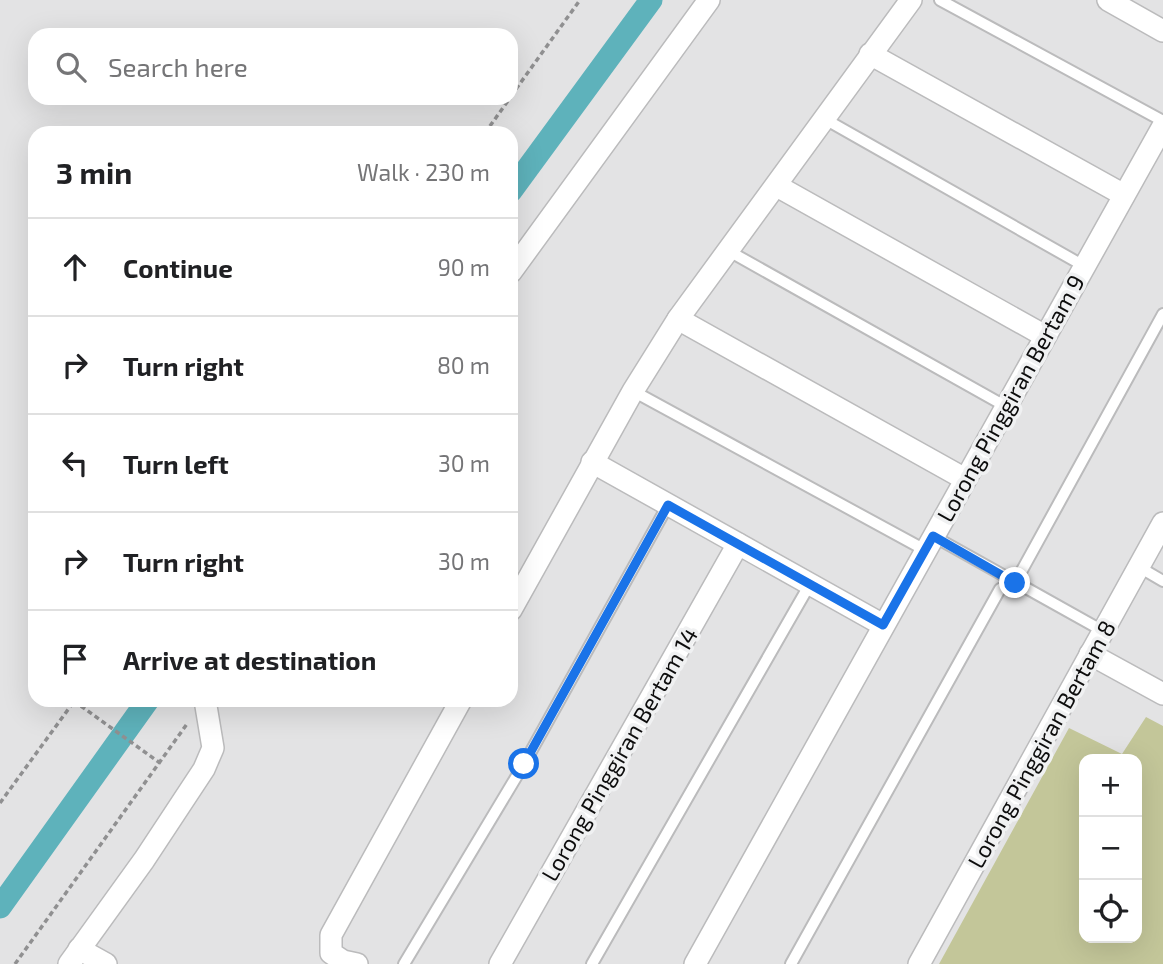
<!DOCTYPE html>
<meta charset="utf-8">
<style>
body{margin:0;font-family:"Exo 2",sans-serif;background:#f2f2f2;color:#202124}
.controls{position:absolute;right:21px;bottom:21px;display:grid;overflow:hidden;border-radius:14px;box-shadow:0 7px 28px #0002}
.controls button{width:63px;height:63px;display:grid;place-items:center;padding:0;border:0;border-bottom:2px solid #e0e0e0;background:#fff;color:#202124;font:35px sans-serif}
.stop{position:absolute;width:21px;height:21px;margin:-16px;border:5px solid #1a73e8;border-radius:50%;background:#fff}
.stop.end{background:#1a73e8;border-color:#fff;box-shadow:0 2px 7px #0008}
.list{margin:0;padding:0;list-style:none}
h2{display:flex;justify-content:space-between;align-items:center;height:91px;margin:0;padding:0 28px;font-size:30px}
h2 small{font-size:23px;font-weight:400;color:#757577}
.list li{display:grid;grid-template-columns:46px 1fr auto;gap:21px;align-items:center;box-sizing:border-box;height:98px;padding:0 28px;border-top:2px solid #e0e0e0}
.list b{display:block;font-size:26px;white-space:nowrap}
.list em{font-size:23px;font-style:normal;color:#757577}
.icon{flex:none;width:38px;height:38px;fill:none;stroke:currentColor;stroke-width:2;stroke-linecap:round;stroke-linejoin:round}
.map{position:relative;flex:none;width:1163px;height:964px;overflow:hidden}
.search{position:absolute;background:#fff;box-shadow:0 7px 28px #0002;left:28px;top:28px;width:490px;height:77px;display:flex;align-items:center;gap:18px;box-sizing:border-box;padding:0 24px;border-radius:21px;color:#757577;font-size:26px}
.panel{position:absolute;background:#fff;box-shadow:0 7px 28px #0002;left:28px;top:126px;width:490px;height:581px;border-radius:21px}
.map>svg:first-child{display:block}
</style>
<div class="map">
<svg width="1163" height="964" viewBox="0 0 1163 964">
<rect width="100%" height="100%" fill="#e3e3e4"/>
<path fill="#c3c699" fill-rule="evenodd" d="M1146,717L1163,726V964H939L1069,728L1122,754ZM1084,759H1137V938H1084Z"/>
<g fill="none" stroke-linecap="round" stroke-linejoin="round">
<g stroke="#5eb2bb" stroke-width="23">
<path d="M511,191L651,0"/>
<path d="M0,907L148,700"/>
</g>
<g stroke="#bbbbbc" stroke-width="14">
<g id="lane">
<path d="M940,0L1163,121"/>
<path d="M823,118L1084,266"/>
<path d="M727,250L1005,406"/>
<path d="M633,391L925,550"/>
<path d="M933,536L1103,631"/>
<path d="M1139,567L1163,581"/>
<path d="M404,964L524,764L668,505"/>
<path d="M592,964L810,584"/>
<path d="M791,964L1000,589L1015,583L1163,314"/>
</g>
</g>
<g stroke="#bbbbbc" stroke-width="24">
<g id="street">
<path d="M1108,0L1163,31"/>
<path d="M870,54L1124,195"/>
<path d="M777,186L1045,336"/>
<path d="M511,272L709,0"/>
<path d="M678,319L965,479"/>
<path d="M592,462L883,625"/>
<path d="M511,610L633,391L678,319L911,0"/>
<path d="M1090,654L1163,694"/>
<path d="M79,949L106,964"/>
<path d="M69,964L144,860L204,769L213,748L205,700"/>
<path d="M357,964L343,961L331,953V935L461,700"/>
<path d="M500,964L738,544"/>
<path d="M695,964L1163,126"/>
<path d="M919,964L1163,523"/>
</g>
</g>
<g stroke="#909091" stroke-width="3.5" stroke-dasharray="5 3.5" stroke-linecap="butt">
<path d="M511,96L580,0"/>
<path d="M485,133L510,98"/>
<path d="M74,701L160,763"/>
<path d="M0,803L75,700"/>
<path d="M15,964L187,724"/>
</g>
<use href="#lane" stroke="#fff" stroke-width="10"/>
<use href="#street" stroke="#fff" stroke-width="21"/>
</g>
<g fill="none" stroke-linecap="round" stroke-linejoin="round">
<path stroke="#1a73e8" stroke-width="9" d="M524,764L668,505L883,625L933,536L1015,583"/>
</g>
<g text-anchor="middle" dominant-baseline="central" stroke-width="7" stroke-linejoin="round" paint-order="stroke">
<g font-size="23" fill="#0d0d0d" stroke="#f0f1f2">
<text transform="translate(1010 398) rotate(-61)">Lorong Pinggiran Bertam 9</text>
<text transform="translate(1041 744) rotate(-61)">Lorong Pinggiran Bertam 8</text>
<text transform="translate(619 754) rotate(-60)">Lorong Pinggiran Bertam 14</text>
</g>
</g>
</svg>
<div class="controls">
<button>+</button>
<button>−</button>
<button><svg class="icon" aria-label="locate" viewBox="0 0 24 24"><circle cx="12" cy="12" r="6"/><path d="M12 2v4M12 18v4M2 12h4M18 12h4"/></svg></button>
</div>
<div class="stop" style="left:524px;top:764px"></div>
<div class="stop end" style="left:1015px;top:583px"></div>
<div class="search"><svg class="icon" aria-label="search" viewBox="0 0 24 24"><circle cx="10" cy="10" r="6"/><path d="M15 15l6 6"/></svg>Search here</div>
<section class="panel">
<h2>3 min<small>Walk · 230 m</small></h2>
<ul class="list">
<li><svg class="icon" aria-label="ahead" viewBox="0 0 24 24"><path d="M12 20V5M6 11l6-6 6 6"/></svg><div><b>Continue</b></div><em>90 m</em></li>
<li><svg class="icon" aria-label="right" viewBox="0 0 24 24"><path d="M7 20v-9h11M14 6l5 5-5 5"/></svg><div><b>Turn right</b></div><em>80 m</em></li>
<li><svg class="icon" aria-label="left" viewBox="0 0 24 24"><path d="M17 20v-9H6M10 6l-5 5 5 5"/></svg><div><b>Turn left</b></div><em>30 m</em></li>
<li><svg class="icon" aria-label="right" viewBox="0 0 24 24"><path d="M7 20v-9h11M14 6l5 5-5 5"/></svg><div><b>Turn right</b></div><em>30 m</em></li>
<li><svg class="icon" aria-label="arrive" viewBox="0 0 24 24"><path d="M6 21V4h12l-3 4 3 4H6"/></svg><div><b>Arrive at destination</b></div></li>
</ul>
</section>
</div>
